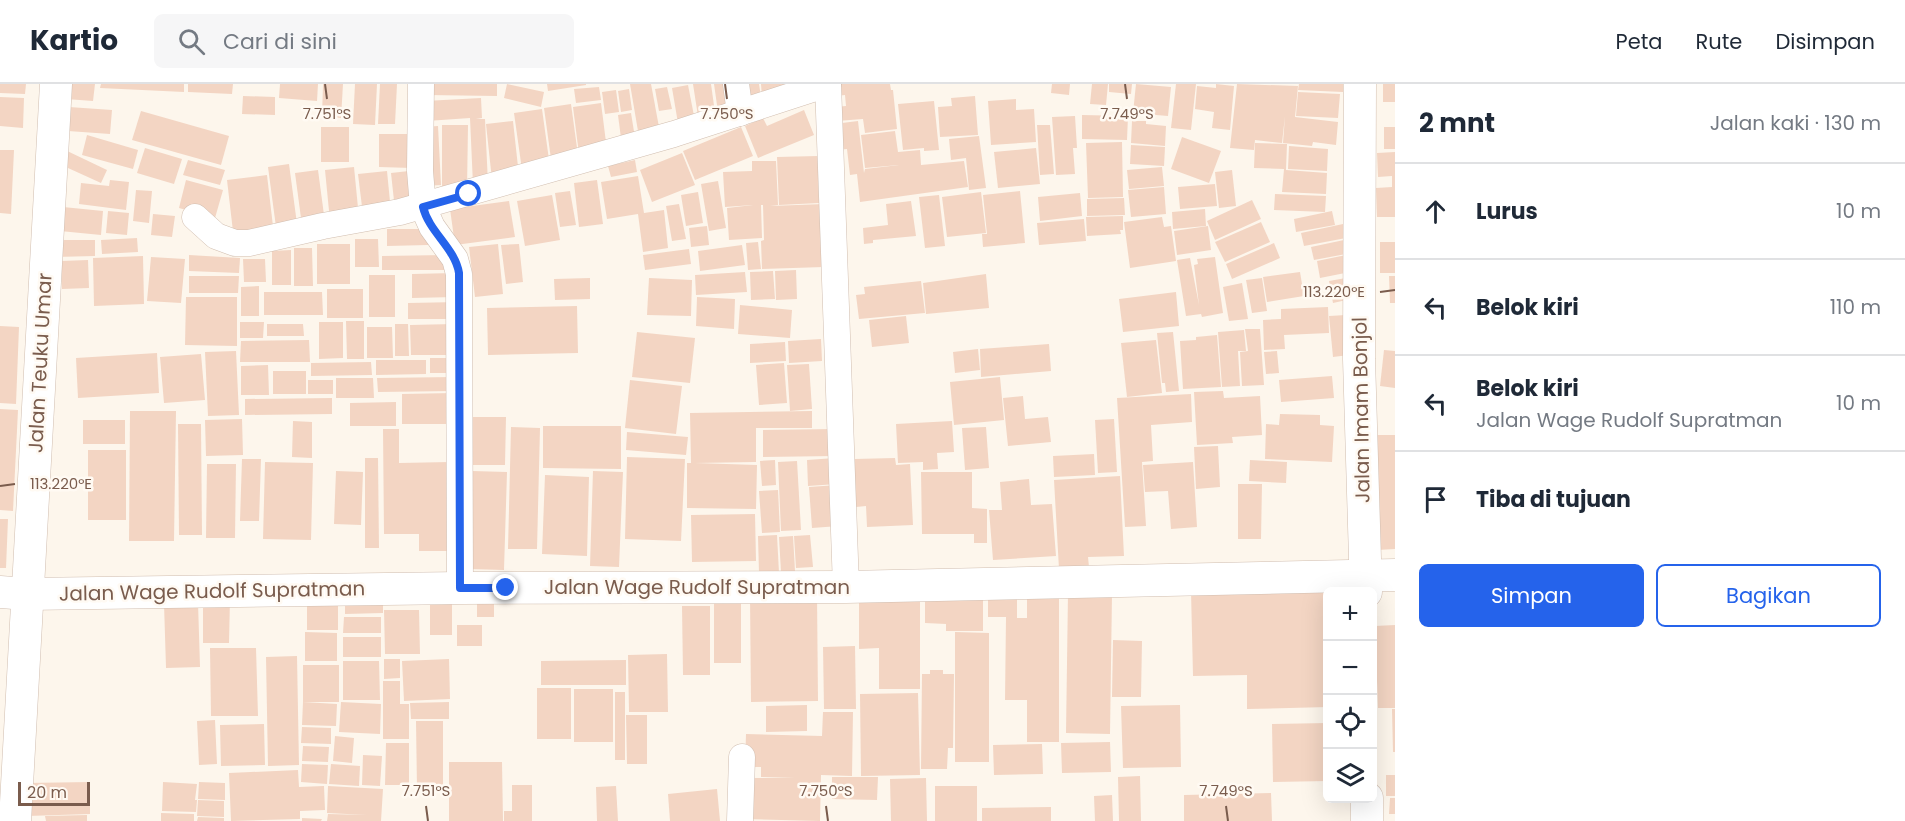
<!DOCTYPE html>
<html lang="id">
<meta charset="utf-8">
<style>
body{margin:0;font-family:Poppins,sans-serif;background:#f6f6f7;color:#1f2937}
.controls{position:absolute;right:18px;bottom:18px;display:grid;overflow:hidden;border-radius:9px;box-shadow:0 6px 24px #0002}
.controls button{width:54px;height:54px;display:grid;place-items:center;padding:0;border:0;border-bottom:2px solid #e0e1e3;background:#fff;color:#1f2937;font:30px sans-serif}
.scale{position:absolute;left:18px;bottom:15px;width:72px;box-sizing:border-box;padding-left:6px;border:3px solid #7a5c4d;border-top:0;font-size:16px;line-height:21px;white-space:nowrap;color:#7a5c4d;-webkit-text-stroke:4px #fffaf3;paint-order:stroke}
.stop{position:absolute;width:18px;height:18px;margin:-14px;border:4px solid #2563eb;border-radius:50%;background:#fff}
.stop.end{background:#2563eb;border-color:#fff;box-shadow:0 2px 6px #0008}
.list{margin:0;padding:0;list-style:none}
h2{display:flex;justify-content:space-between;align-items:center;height:78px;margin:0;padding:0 24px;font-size:26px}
h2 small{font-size:20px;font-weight:400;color:#747a83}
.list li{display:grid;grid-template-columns:39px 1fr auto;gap:18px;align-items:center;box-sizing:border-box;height:96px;padding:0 24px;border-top:2px solid #e0e1e3}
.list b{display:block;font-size:22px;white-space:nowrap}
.list p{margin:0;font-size:20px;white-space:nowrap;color:#747a83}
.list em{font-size:20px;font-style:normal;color:#747a83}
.actions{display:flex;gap:12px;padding:18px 24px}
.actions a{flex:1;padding:14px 0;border:2px solid #2563eb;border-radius:9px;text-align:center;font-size:21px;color:#2563eb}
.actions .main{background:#2563eb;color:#fff}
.icon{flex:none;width:33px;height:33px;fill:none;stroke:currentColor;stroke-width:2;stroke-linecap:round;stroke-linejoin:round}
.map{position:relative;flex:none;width:1395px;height:737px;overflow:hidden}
header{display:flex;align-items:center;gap:36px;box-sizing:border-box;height:84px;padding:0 30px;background:#fff;border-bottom:2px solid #e0e1e3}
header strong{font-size:28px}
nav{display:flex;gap:33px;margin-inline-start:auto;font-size:21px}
.search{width:420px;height:54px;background:#f6f6f7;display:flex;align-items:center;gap:15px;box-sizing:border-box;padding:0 21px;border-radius:9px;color:#747a83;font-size:22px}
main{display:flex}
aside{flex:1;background:#fff}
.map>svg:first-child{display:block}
</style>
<header>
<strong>Kartio</strong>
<div class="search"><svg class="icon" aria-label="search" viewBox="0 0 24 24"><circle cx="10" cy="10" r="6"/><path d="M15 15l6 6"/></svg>Cari di sini</div>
<nav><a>Peta</a><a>Rute</a><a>Disimpan</a></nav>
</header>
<main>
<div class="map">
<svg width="1395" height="737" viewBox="0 0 1395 737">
<rect width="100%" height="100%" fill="#fdf6ec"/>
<g fill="#f3d5c3">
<path d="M0,0H26L25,10L0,9Z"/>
<path d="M67,0H95L93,17L66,15Z"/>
<path d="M101,0H184V8L100,4Z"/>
<path d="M188,0H233L232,10L188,8Z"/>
<path d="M280,0H318L317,17L279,14Z"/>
<path d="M323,0H343L341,34L322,32Z"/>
<path d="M355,0H377L375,41L353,40Z"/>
<path d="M380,0H397L395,40H378Z"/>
<path d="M427,0H497V12L427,11Z"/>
<path d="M507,0L544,8L541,23L504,14Z"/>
<path d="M547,0H586V1L548,7Z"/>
<path d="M630,0H651L659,43L638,47Z"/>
<path d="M693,0H711L716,36L699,39Z"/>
<path d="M714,0H733L737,25L718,28Z"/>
<path d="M738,0H759L761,13L741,16Z"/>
<path d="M761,0H784L785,10L762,13Z"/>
<path d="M834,0H890L891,6H893L897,45L865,49L863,35L837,37L835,23L846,22L845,11L836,12Z"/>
<path d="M1052,0H1070L1069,11L1051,9Z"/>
<path d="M1092,0H1108L1106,21L1090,20Z"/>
<path d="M1109,0H1132L1131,10L1109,8Z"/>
<path d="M1136,0L1171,3L1168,32L1133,29Z"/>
<path d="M1176,0H1196L1191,46L1171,44Z"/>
<path d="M1216,0L1234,2L1230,46L1212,44L1214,28L1195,25L1197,2L1216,4Z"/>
<path d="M1237,0L1298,2L1295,33L1338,38L1336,61L1313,58L1312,62L1283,59L1285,32L1282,59L1255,56L1254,66L1230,64Z"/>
<path d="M1299,0H1343V8L1298,6Z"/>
<rect x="1383" y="0" width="12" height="18"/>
<path d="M688,1L696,42L679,45L672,4Z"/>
<path d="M599,3L601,16L576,19L574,5Z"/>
<path d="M667,3L672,25L659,27L655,5Z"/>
<path d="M629,5L632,26L621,28L618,7Z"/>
<path d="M616,6L619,28L605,30L602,8Z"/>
<path d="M1298,8L1340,10L1338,34L1296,32Z"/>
<path d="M243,12L275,13V31L242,30Z"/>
<path d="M975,12L978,51L940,53L938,23L952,22L951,14Z"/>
<path d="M0,13L24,14L23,44L0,42Z"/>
<path d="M481,14L482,34L476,35H485L488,100L473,101L470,34L427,37L425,17Z"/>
<path d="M1016,15V26L1034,25L1036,58L991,61L988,17Z"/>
<path d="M934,17L939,66L924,67V64L903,66L898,20Z"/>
<path d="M601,19L607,66L579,70L573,23Z"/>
<path d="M571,20L578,71L551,75L544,24Z"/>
<path d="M69,23L112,26L110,50L68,47Z"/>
<path d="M542,25L550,83L522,86L514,29Z"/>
<path d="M804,26L814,51L758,74L745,42L763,34L767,42Z"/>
<path d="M141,27L229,52L221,81L132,56Z"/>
<path d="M631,29L636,60L622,62L618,31Z"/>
<path d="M1082,31L1128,32L1127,56L1082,55Z"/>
<path d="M1075,32L1077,64H1073L1075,90L1056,91L1052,33Z"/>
<path d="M513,37L519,92L492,96L486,40Z"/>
<path d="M858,37L864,89L865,85L899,81L865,84L861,51L895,47L898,68L920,66L921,81L964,77L968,103L860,118L857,90L850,91L847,65L837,66L834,40Z"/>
<path d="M1132,37H1146V40L1166,42L1165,62L1131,59Z"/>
<path d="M442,41H468L467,106H442Z"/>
<path d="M1037,41H1050L1054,90L1040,91Z"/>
<path d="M438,42L441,101L425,102L423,43Z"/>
<rect x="321" y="43" width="28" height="35"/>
<path d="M741,43L753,72L695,96L683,67Z"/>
<rect x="1384" y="43" width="11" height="22"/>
<path d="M379,50H412V84L379,83Z"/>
<path d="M87,51L138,66L133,85L82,71Z"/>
<path d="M979,52L986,104L969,106L966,74L951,76L949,55Z"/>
<path d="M1182,53L1221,67L1209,99L1171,85Z"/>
<path d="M1122,58L1123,113L1088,114L1086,59Z"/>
<path d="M1255,59L1287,60L1286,86L1327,89L1326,110L1282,108L1284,85L1254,84Z"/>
<path d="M1131,61L1165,63L1164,82L1130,80Z"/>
<path d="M1289,62L1328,65L1327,87L1288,85Z"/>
<path d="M145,64L182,75L174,100L137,89Z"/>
<path d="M1036,64L1040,100L998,104L994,68Z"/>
<path d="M63,65L107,86L101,99L57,79Z"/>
<path d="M0,66H14L11,130L0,129Z"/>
<path d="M1395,68V133H1377L1376,104L1392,103V92L1378,93L1377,69Z"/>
<path d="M682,69L695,101L652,118L640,86Z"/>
<path d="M818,72L819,119L779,121L777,73Z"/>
<path d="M188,76L225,86L220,101L183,91Z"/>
<path d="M635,76L637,88L611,93L608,82Z"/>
<path d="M752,77H776L778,121L770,122L824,120V183L762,185L761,157L764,156L763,121H761L762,154L729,156L727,124L753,121L725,123L723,88L752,87Z"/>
<path d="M289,80L297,140L276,143L268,83Z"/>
<path d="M354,83L359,134L330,137L325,86Z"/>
<path d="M1162,83L1164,102L1129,105L1127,86Z"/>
<path d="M318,86L324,131L301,134L295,89Z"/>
<path d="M1232,86L1236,122L1219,124L1215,88Z"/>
<path d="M387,87L391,128L363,131L358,90Z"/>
<path d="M409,87L413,124L395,126L391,89Z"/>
<path d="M267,91L274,151L234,156L227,96Z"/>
<path d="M638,92L644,129L664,126L668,164L643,168L638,130L607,135L601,98Z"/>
<path d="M110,96L129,98L126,126L79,120L81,99L109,102Z"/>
<path d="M186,96L223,106L215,134L179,124Z"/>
<path d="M597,96L603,140L579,143L574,99Z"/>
<path d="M718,97L726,144L709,147L701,100Z"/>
<path d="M1215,100L1217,122L1180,125L1178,103Z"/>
<path d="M1164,103L1166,130L1131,133L1128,106Z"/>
<path d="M136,106L152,107L149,139L133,137Z"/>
<path d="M570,107L576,141L560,143L555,109Z"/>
<path d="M1020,107L1025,159L983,163L982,150H987L983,111Z"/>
<path d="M698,108L703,139L686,142L681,111Z"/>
<path d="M981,108L986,149L947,153L942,113Z"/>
<path d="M1080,109L1082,132L1040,137L1038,113Z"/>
<path d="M1275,110L1326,112L1325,128L1274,126Z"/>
<path d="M552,111L560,156L525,162L517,117Z"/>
<path d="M939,111L945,162L925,164L919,113Z"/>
<path d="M1124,114L1125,131L1087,132V115Z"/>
<path d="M1252,116L1261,135L1215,156L1207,137Z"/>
<path d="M509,117L515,153L455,161L450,125Z"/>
<path d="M911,117L916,152L873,156V159L864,160L863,144L888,141L886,120Z"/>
<path d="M679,120L686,155L672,157L666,122Z"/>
<path d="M63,123L103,127L101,151L60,147Z"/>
<path d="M1205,125L1206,142L1173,145L1172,128Z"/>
<path d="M108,127L129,129L127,151L106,149Z"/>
<path d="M1332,127L1335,141L1296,148L1294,135Z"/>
<path d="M153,130L175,132L172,153L151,151Z"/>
<path d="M1123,132V146H1120L1121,150L1087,152L1086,133Z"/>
<path d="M1162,133L1164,143L1171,142L1176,177L1130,184L1124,138Z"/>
<path d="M1084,135L1086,157L1039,161L1037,139Z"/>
<path d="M1261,138L1270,158L1225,178L1215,158Z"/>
<path d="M1343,140L1346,154L1304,162L1301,149Z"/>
<path d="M707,142L709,161L691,163L689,144Z"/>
<path d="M1208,142L1211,166L1177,171L1174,147Z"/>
<path d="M387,145H428V161L387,162Z"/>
<path d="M137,154L138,168L102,170L101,156Z"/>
<path d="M355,155H378L379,183H355Z"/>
<path d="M54,156H95V172L55,173Z"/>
<path d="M1344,156L1346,170L1314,176L1311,163Z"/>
<path d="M758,158L761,185L748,186L746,159Z"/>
<rect x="1380" y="158" width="15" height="31"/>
<path d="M1274,159L1280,174L1232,195L1226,180Z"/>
<rect x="317" y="160" width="33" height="40"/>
<path d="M498,160L503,210L475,213L469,163Z"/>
<path d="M519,160L523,198L506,200L501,161Z"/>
<path d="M742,161L745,181L700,187L698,167Z"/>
<path d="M294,164H312L313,202H294Z"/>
<path d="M689,165L691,180L645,186L643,171Z"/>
<path d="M291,166V201H272V167Z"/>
<path d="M189,171L240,174L239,189L189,187Z"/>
<path d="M445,171V186H382V172Z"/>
<path d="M1346,171L1350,188L1320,194L1317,177Z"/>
<path d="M143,172L144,220L94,222L93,174Z"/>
<path d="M151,173L185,175L181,219L147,217Z"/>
<path d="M1215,173L1223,229L1202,233L1201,230L1186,232L1177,176L1190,174L1199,221L1194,181L1198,180L1197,175Z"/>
<path d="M243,175H265L266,198H244Z"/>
<path d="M88,176L89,204L62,205L61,177Z"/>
<path d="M796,186L797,215L776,216L775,187Z"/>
<path d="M773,187L775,215L751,216L750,188Z"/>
<path d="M745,188L747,208L696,211L695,191Z"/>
<path d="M1300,188L1304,212L1267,218L1263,193Z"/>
<path d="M454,189L455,213L412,214V190Z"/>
<path d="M986,190L989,224L926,230L923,199Z"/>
<rect x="369" y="191" width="26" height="42"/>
<path d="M189,192H239L238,209H189Z"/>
<path d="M1389,192H1395V219H1390Z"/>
<path d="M590,194V215L555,216L554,195Z"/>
<path d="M649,194L692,196L691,232L647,231Z"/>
<path d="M1262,194L1267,227L1252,229L1246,196Z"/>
<path d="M1346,194L1351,215L1333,219L1329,197Z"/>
<path d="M921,197L925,229L859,235L856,211L865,210L864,203Z"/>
<path d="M1242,199L1248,235L1229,237L1223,203Z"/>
<path d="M259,202V232H241V203Z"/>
<rect x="327" y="205" width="36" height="29"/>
<path d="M264,208H322L323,231H264Z"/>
<path d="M1176,208L1179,242L1123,248L1119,215Z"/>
<path d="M186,213H237V262L185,261Z"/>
<path d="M697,213L735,215L734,245L696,242Z"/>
<path d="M459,218V235H408V219Z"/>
<path d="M740,221L792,226L790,254L738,250Z"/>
<path d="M577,222L578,269L488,271L487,224Z"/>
<path d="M1328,223L1329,249L1284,251L1285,265L1264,266L1263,236L1281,235V225Z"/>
<path d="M1346,231L1349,271L1333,273L1329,232Z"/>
<path d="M906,232L909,259L872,263L869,236Z"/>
<path d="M346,237H364V275H347Z"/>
<path d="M240,238H264L263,254H240Z"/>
<path d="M319,238H343V274L319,275Z"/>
<path d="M267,240H303L304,252H267Z"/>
<path d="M395,240H408L409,272H395Z"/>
<path d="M454,240L455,271H411L410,241Z"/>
<path d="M0,242L19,243L16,320L0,319Z"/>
<path d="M367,243H392L393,274H367Z"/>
<path d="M1245,245H1260L1264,301L1242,302L1240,268L1248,267Z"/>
<path d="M1244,246L1246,267H1238L1240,302L1222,303L1218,248Z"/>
<path d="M637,248L695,254L690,299L632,293Z"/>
<path d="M1173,248L1179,307L1166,308L1165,299H1162L1157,249Z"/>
<path d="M1217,251L1221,303L1183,305L1180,257L1196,256V253Z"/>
<path d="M821,255L822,277L789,279L788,257Z"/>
<path d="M309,256L310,278H240L241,257Z"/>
<path d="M1156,256L1162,309L1127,313L1121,259Z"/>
<path d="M785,258L786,277L750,279V260Z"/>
<path d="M1049,260L1051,287L981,293L980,265Z"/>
<path d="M978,265L980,286L955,289L953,268Z"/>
<path d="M1384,266L1395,267V304L1380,302Z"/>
<path d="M236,267L239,331L208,332L205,268Z"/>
<path d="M1277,267L1279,289L1266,290L1264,268Z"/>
<path d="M157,269L159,309L78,314L76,274Z"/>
<path d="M201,270L205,316L164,319L160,273Z"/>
<rect x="430" y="274" width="27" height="15"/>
<path d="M376,276H426V290L376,291Z"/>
<path d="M371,278L372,291L311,292V279Z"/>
<path d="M784,279L787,319L759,321L756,281Z"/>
<path d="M809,280L812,325L790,327L787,281Z"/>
<path d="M268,281L269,311H241V282Z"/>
<rect x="273" y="287" width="33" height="23"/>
<path d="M1332,292L1334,314L1281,318L1279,296Z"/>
<path d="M454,293V307L378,308L377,294Z"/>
<path d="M1000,293L1004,336L954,341L950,298Z"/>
<path d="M336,294H373L374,314H336Z"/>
<rect x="308" y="296" width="25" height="14"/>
<path d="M630,296L682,302L676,350L625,344Z"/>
<path d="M1223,307L1224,314L1260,312L1262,351L1232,353L1233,359L1197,361L1194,308Z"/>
<path d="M453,309V340H402V310Z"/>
<path d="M1191,310L1192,338L1151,341L1153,377L1142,378L1146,442L1125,443L1117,314Z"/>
<path d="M1023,312L1025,335L1048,333L1051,358L1008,362L1003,314Z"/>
<path d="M332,314V330L245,331V315Z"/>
<path d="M396,318V342H350V319Z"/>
<path d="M0,325L18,326L13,427L0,426Z"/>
<path d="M130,327H176L174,457H129Z"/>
<path d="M812,327V344H756V378L695,379L757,381L756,425L687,424V379H691L690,329Z"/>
<path d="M1280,330L1320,331V341L1334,342L1332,378L1265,375L1266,340L1279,341Z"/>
<path d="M473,333H506L505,381H472Z"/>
<path d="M242,335L243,371L206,372L205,336Z"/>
<path d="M1114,335L1117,388L1098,389L1095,336Z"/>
<rect x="83" y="336" width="42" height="24"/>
<path d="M293,337L312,338V374L292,373Z"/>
<path d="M952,337L954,368L937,369L938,385L923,386V378L898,379L896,340Z"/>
<path d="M178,340H201L202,451H179Z"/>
<path d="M543,342H621V385L543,384Z"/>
<path d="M511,343L540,344L537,465H508Z"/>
<path d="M986,343L989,384L965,386L962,344Z"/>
<path d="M383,345H399V379L450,378L451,467H419V450H384Z"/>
<path d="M834,345L835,372L763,373V346Z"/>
<path d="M627,348L688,353L686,371L626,366Z"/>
<path d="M1375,351H1395V465L1377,466Z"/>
<path d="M1218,362L1220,403L1196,405L1194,363Z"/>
<rect x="88" y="366" width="38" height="70"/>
<path d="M1094,370L1095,391L1054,393L1053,372Z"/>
<path d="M627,373L685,375L681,457L625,455Z"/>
<path d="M365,374H378L379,464H365Z"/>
<path d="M835,374L837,400L808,402L807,376Z"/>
<path d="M895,374L896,381L910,380L913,441L867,443L866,422L856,423L854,375Z"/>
<path d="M242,375H261L259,437H240Z"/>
<path d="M775,376L776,401L762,402L760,377Z"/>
<path d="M1250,376L1287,378L1286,399L1249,397Z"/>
<path d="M797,377L801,446L781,447L778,378Z"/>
<path d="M265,378L313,379L311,456L263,455Z"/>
<path d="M1193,378L1197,443L1171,445L1168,407L1145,408L1143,381Z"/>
<path d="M207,380H236L235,454H206Z"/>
<path d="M336,387L363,388L361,441L334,440Z"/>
<path d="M472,387L507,388L504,486L469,485Z"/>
<path d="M593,387L623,388L619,483L590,482Z"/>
<path d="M921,388H972V424L987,425V459H974V450H922Z"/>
<path d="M545,391L589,393L587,472L542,470Z"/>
<path d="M1120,392L1124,472L1088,473L1089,483L1059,485L1054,396Z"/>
<path d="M1029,395L1031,421L1052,420L1056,472L993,476L989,426H1002L1000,398Z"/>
<path d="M1238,400H1262L1261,455H1238Z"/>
<path d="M837,401L839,442L812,444L809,403Z"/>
<path d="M778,406L780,448L762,449L759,407Z"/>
<path d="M755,430L756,477L692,478L691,431Z"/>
<path d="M0,435H8L6,484H0Z"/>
<path d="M777,451L779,489H759L758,452Z"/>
<path d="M810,451L813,483L796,484L794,452Z"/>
<path d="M793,452L795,487L781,488L779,453Z"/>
<path d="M925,506L983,514V547H946V540L925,539Z"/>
<path d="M1191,507H1328V623L1247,625V591L1193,592Z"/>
<path d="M1068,509L1112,510L1110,650L1066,649Z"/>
<rect x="714" y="511" width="27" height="68"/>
<path d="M817,511L818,617L751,618L750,512Z"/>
<path d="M345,512H383V529L345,530Z"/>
<path d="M988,512H1017V534H1027V513H1059V658H1027V616H1005L1006,533H988Z"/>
<path d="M920,513V605H879V564L859,565V514Z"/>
<path d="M203,514H230L229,559H203Z"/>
<rect x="307" y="516" width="31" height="30"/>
<path d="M198,518L200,583L166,584L164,519Z"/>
<rect x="477" y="519" width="17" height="14"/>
<path d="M452,520V551H430V521Z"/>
<path d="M682,522H710V591H683Z"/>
<path d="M384,526H419L420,570H385Z"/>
<path d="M344,533H381V549H343Z"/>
<rect x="457" y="541" width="25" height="21"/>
<path d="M1395,541V624H1378L1375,542Z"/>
<path d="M305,548L337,549V577H305Z"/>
<path d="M955,548L989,549V678H955Z"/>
<rect x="343" y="553" width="38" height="20"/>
<path d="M1113,556L1142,557L1141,613H1112Z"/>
<path d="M855,562L856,625H824L823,563Z"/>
<path d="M210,564H256L258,632H211Z"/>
<path d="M667,570L668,628H629L628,571Z"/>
<path d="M297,572L299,681L268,682L266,573Z"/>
<path d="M384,575H400V594L384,595Z"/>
<path d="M449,575L450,615L404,617L402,577Z"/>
<path d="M626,576V601H541V577Z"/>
<path d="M343,577H379L380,616H343Z"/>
<rect x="303" y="581" width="36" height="37"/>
<path d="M930,586H943V590H954L953,664H948L947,685H921L922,590H930Z"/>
<path d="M383,597H400V620H409V655H383Z"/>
<rect x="537" y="604" width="34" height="51"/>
<rect x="574" y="605" width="39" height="53"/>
<rect x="615" y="608" width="10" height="68"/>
<path d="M918,609L920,691L861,692L860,610Z"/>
<path d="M303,618L337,620L336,642L302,641Z"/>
<path d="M341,618L381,620L380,650L339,648Z"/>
<path d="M449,618V635H411L410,619Z"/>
<path d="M807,621V647L766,648V622Z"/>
<path d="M1180,621L1181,683L1123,684L1121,622Z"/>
<path d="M1392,625H1395V668H1393Z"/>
<path d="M823,628H853L852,692L821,691L820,737L746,735L747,694H795L761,693V683H745L746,650L822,652Z"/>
<path d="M626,631H647V680H627Z"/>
<path d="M215,636L217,680L199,681L197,637Z"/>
<path d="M416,637H443V705H417Z"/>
<path d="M1328,639V697L1273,698L1272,640Z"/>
<path d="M264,640L265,681L221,682L220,641Z"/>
<path d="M302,643L331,644V660L301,659Z"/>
<path d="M335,652L354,654L352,679L333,677Z"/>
<path d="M1110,658L1111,688L1062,689L1061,659Z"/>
<path d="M386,659H409V701H385Z"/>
<path d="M1042,660L1043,690L994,691L993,661Z"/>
<path d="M303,662L329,663L328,678L302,677Z"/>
<path d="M363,671L382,672L380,702L362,701Z"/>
<path d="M449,678H502L503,737H449Z"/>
<path d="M302,680L328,681L327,700L301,698Z"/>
<path d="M331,680L360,682L359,702L329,700Z"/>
<path d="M298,686L299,703L324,702L325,726L300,727V735L231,737L229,689Z"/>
<rect x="1386" y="691" width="9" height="21"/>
<path d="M1140,692L1141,737H1119L1118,693Z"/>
<path d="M832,693H878L877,716L832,715Z"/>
<path d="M926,694L927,737H891L890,695Z"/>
<path d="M90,698V730L27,732L26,699Z"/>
<path d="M163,698L197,700L195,716H197L196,728L162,727Z"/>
<path d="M199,698L225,699V716L198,715Z"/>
<path d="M512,701H532V737H504V727H512Z"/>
<path d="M328,702L383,705L381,737H327L328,730L367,731L327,729Z"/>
<path d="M616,702L618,737H597L596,703Z"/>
<rect x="935" y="702" width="42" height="35"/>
<path d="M717,705L720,737H670L668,710Z"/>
<path d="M1271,709L1272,737H1184V711Z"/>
<path d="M1112,711L1113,737H1095L1094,712Z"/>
<path d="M1390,714H1395V730H1389Z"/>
<path d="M198,716L224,717V733L197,732Z"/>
<path d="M1051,723V737H982V724Z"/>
<path d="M161,729L194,730V737H161Z"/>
<path d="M87,731V737H46L45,732Z"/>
<path d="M198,733L224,734V737H197Z"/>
<path d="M302,734L322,735L321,737H302Z"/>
</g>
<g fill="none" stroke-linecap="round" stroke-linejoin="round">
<g stroke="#d1beb0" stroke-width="27">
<g id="minor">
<path d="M421,0L420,87L423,123L432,143L455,175L459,190L460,504"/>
<path d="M736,0L740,29"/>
<path d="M828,0L846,503"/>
<path d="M195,133L216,152L235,159H249L323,142L400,128L674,50L828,0"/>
<path d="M740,737L742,673"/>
</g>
</g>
<g stroke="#d1beb0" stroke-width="33">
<g id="tertiary">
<path d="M1360,0L1359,275L1366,508"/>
<path d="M0,508L27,510L460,504L846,503L1395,491"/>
<path d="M1367,714V737"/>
<path d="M15,737L56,0"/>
</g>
</g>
<use href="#minor" stroke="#fff" stroke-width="26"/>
<use href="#tertiary" stroke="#fff" stroke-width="32"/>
</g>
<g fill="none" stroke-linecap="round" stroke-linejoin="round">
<path stroke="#2563eb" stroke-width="8" d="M469,110L423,123C429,148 455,164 459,189L460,504H506"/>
</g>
<path fill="none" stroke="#7a5c4d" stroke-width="2" d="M325,0L327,15M725,0L727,15M1125,0L1127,15M1380,208L1395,206M0,402L15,400M426,722L428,737M826,722L828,737M1226,722L1228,737"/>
<g text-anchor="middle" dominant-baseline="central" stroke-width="5" stroke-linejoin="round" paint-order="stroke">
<g font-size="20" fill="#7a5c4d" stroke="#fffaf3">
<text transform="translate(40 279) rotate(-87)">Jalan Teuku Umar</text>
<text transform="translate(1361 326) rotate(-91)">Jalan Imam Bonjol</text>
<text x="697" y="503">Jalan Wage Rudolf Supratman</text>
<text transform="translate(212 507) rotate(-1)">Jalan Wage Rudolf Supratman</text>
</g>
</g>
<g font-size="15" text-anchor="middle" fill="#7a5c4d" stroke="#fffaf3" stroke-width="5" stroke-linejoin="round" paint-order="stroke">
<text x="327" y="35">7.751°S</text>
<text x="727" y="35">7.750°S</text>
<text x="1127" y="35">7.749°S</text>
<text x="1334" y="213">113.220°E</text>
<text x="61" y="405">113.220°E</text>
<text x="426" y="712">7.751°S</text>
<text x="826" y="712">7.750°S</text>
<text x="1226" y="712">7.749°S</text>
</g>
</svg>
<div class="controls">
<button>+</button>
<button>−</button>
<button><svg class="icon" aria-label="locate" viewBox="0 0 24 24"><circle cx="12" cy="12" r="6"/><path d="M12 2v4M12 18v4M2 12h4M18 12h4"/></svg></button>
<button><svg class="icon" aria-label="layers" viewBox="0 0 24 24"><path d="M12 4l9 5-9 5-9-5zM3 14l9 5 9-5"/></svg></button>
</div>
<div class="scale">20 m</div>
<div class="stop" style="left:469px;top:110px"></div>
<div class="stop end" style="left:506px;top:504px"></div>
</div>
<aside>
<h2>2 mnt<small>Jalan kaki · 130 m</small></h2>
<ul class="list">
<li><svg class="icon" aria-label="ahead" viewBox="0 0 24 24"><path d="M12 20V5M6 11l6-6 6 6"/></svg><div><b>Lurus</b></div><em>10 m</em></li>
<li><svg class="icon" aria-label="left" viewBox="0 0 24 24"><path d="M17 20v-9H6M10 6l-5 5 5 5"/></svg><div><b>Belok kiri</b></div><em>110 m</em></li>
<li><svg class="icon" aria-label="left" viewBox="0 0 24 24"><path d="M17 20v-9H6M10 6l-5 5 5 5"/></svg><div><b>Belok kiri</b><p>Jalan Wage Rudolf Supratman</p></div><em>10 m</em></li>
<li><svg class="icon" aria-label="arrive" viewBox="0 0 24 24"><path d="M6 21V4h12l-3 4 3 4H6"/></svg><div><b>Tiba di tujuan</b></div></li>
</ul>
<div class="actions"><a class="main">Simpan</a><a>Bagikan</a></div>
</aside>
</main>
